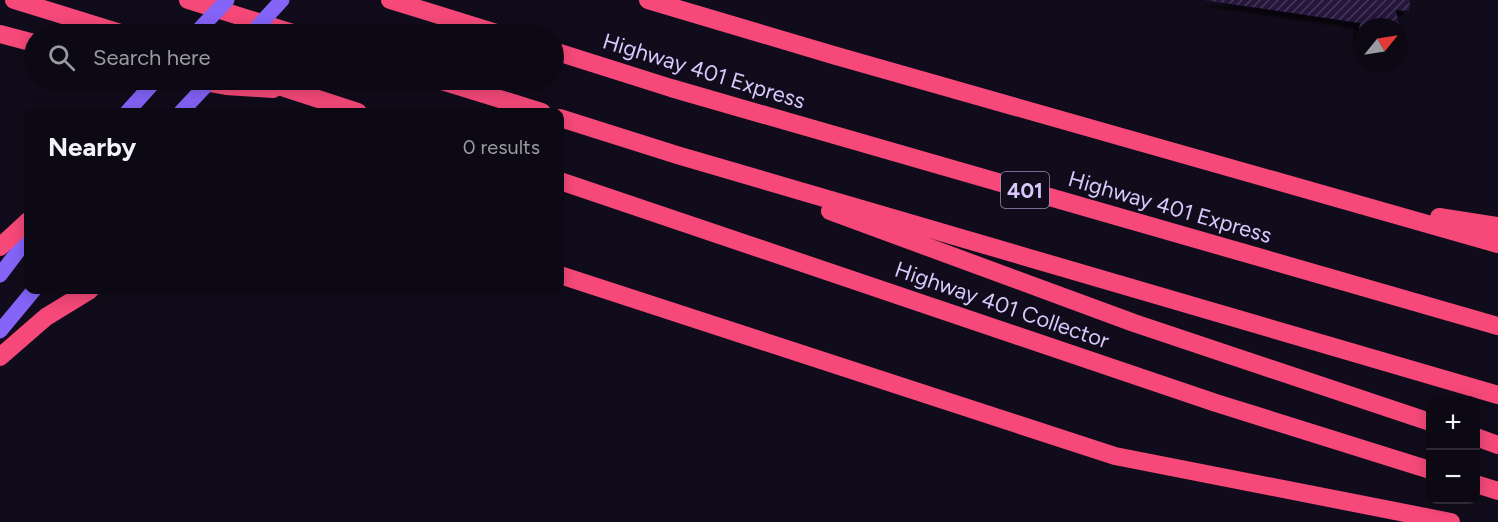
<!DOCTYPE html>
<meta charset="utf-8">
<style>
body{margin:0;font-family:Figtree,sans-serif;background:#1b1722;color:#f1f3f6}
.controls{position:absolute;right:18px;bottom:18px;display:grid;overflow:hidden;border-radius:12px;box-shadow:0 3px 15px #0003}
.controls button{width:54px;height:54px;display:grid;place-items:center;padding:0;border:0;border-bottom:2px solid #2d2a34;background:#0d0914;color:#f1f3f6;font:30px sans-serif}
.compass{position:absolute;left:1354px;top:18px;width:54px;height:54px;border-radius:50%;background:#0d0914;box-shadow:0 3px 15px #0003;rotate:60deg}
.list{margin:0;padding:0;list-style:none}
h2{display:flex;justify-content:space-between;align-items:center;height:78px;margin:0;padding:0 24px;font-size:26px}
h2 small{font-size:20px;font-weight:400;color:#9a9aa0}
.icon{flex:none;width:33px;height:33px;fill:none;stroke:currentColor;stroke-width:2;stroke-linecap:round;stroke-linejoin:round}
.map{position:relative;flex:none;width:1498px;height:522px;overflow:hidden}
.search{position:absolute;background:#0d0914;box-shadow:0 3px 15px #0003;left:24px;top:24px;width:540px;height:66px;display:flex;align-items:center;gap:15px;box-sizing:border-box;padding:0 21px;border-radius:33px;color:#9a9aa0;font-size:22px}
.panel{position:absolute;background:#0d0914;box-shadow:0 3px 15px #0003;left:24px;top:108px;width:540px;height:186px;border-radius:12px}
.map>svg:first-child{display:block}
</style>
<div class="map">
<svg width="1498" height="522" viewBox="0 0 1498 522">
<defs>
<pattern id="building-hatch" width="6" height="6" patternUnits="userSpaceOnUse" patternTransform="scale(1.5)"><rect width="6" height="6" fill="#26193b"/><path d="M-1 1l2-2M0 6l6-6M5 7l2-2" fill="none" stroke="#453958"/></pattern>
<filter id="shadow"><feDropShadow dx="-5.5" dy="5.5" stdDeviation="1.5" flood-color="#0009"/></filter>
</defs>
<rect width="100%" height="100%" fill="#110c1b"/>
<path fill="url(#building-hatch)" filter="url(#shadow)" d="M1204,0H1410L1409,11L1396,10L1399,27H1363V41L1358,40L1360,23Z"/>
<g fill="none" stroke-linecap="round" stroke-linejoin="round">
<g stroke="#8564f8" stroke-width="15">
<path d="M127,112L156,80"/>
<path d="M0,275L28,238"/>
<path d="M0,331L34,290"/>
</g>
<g stroke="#f6497a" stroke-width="18">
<path d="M14,0L124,34"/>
<path d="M188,0L296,34"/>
<path d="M390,0L500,34"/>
<path d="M648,0L833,55L1498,244"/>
<path d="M0,34L34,43"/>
<path d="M554,51L671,88L1498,326"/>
<path d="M194,80L226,86L273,89"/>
<path d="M260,80L358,112"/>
<path d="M438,80L542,112"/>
<path d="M560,118L677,155L1498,395"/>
<path d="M560,181L1216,403L1430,470"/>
<path d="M830,211L1134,323L1430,422"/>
<path d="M1439,217L1498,226"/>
<path d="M0,247L28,221"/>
<path d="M560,275L1115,456L1451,522"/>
<path d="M0,357L46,317L90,290"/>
<path d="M1476,437L1498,445"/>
<path d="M1476,484L1498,491"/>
</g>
<g stroke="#8564f8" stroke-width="15">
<path d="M195,34L227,0"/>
<path d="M251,34L282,0"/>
<path d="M181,112L211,80"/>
</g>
</g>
<g text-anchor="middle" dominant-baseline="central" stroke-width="4.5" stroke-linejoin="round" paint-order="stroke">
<rect fill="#110c1b" stroke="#9c90b8" stroke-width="1.5" x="1001" y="172" width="48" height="36" rx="4.5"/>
<g font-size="21" font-weight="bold" fill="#d8c8fc">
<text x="1025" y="190">401</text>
</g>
<g font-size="22" fill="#d8c8fc" stroke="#110c1b">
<text transform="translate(704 71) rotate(17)">Highway 401 Express</text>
<text transform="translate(1170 207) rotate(16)">Highway 401 Express</text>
<text transform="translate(1002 305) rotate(19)">Highway 401 Collector</text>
</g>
</g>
</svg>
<div class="controls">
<button>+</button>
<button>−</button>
</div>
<svg class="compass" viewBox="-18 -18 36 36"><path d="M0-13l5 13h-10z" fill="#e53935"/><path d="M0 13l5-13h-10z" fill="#9a9aa0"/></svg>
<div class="search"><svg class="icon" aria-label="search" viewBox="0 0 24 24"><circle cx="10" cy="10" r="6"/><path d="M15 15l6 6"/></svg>Search here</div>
<section class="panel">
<h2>Nearby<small>0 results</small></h2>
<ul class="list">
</ul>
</section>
</div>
